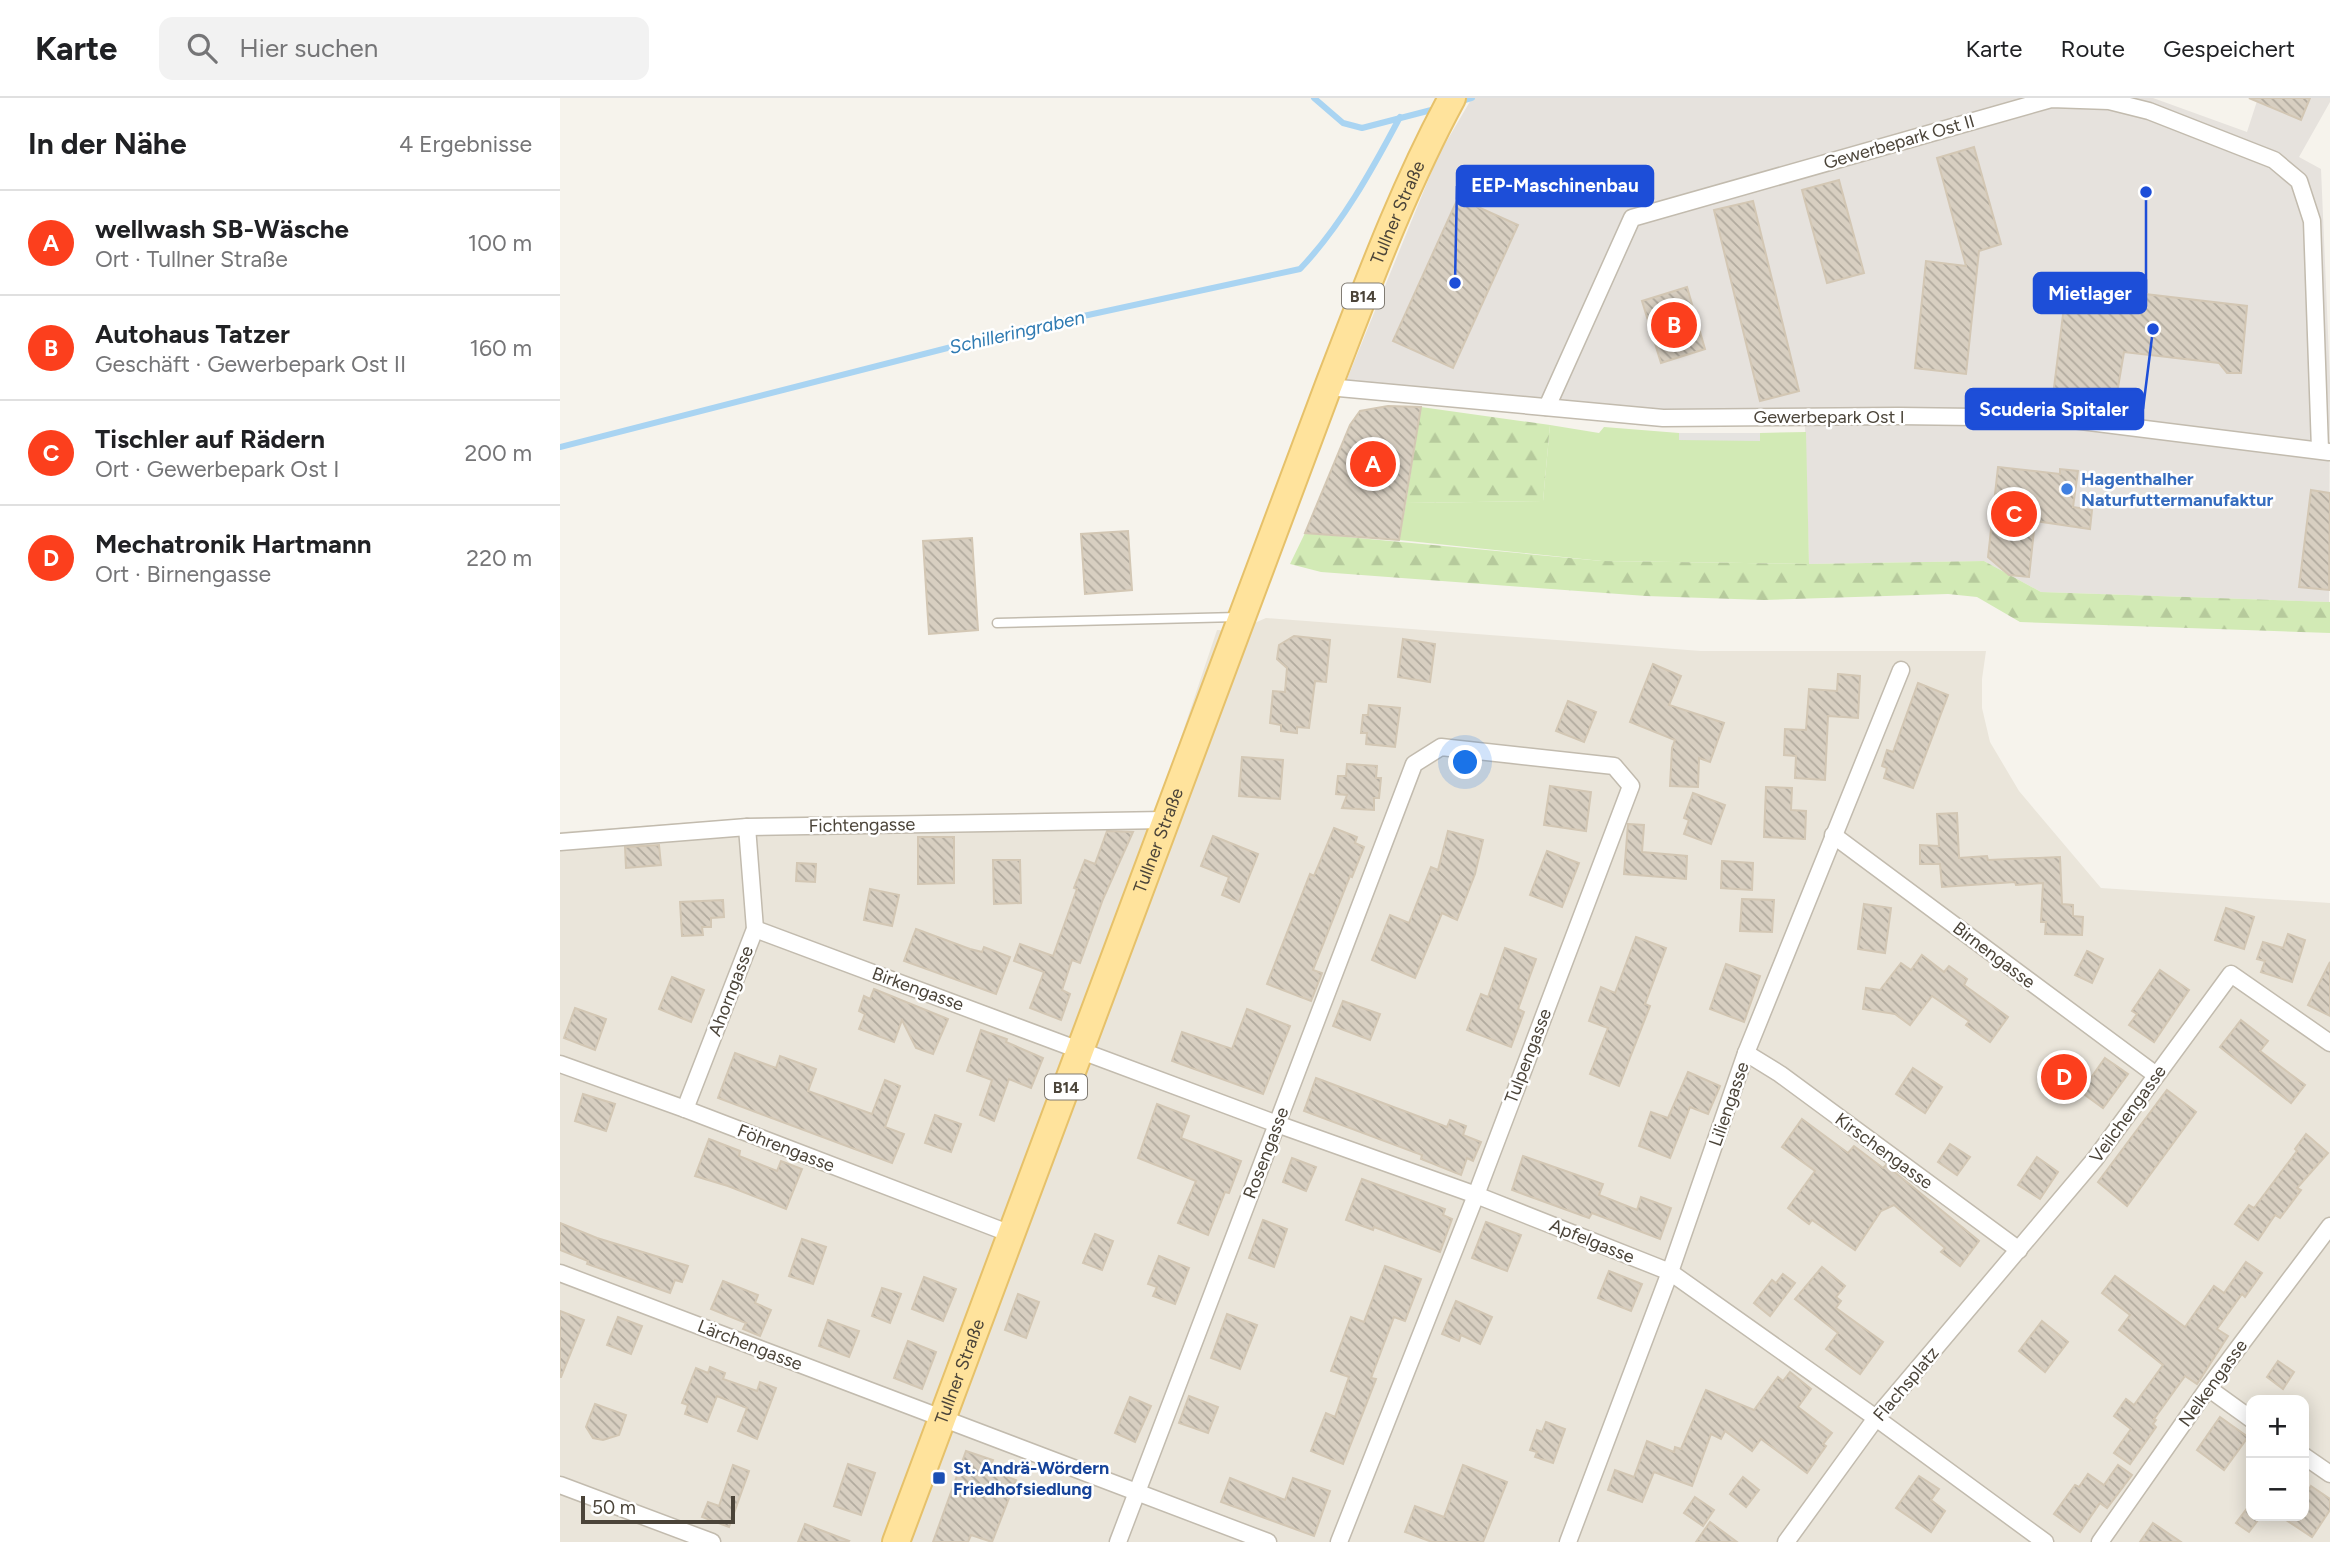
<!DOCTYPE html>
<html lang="de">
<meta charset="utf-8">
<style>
body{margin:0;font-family:Figtree,sans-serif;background:#f2f2f2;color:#202124}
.controls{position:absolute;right:21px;bottom:21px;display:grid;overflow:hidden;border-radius:14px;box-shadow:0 4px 18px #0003}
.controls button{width:63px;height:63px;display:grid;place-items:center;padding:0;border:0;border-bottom:2px solid #e0e0e0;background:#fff;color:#202124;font:35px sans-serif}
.scale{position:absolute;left:21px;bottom:18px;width:154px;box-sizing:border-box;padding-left:7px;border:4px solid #4b4439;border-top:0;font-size:19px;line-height:24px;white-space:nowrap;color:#4b4439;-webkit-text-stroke:5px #fff;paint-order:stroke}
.you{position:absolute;left:906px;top:665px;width:24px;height:24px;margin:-18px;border:5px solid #fff;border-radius:50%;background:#1a73e8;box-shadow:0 0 0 10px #1a73e833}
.badge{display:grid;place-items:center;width:46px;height:46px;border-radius:50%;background:#fc3f1d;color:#fff;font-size:23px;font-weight:700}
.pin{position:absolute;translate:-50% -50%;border:4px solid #fff;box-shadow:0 2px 7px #0006}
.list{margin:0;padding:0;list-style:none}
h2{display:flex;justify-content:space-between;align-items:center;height:91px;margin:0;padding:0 28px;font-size:30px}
h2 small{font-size:23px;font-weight:400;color:#757577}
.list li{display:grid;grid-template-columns:46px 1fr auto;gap:21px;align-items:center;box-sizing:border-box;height:105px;padding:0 28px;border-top:2px solid #e0e0e0}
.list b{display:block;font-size:26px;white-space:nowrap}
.list p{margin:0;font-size:23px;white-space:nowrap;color:#757577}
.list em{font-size:23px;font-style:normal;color:#757577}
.icon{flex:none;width:38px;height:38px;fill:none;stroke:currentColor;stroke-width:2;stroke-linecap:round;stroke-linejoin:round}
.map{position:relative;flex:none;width:1770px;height:1444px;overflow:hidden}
header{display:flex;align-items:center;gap:42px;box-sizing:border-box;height:98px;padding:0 35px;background:#fff;border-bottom:2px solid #e0e0e0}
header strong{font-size:33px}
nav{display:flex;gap:38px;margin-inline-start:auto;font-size:24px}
.search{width:490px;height:63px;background:#f2f2f2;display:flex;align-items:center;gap:18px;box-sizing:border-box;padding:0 24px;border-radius:14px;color:#757577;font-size:26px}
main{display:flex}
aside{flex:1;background:#fff}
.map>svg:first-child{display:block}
</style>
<header>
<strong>Karte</strong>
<div class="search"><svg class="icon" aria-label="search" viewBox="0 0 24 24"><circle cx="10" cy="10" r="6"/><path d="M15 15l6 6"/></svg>Hier suchen</div>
<nav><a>Karte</a><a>Route</a><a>Gespeichert</a></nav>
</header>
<main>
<aside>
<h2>In der Nähe<small>4 Ergebnisse</small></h2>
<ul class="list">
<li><span class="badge">A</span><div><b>wellwash SB-Wäsche</b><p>Ort · Tullner Straße</p></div><em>100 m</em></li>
<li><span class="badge">B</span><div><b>Autohaus Tatzer</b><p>Geschäft · Gewerbepark Ost II</p></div><em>160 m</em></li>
<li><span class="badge">C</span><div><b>Tischler auf Rädern</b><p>Ort · Gewerbepark Ost I</p></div><em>200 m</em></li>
<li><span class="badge">D</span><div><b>Mechatronik Hartmann</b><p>Ort · Birnengasse</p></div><em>220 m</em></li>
</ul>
</aside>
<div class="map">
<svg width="1770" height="1444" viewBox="0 0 1770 1444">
<defs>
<pattern id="forest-firs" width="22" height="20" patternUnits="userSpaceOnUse" patternTransform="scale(1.75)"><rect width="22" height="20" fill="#d2eab5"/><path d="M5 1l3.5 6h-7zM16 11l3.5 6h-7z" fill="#b6ca9c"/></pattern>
<pattern id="building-back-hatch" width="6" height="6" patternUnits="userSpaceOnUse" patternTransform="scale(1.75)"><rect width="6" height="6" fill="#d8cfc1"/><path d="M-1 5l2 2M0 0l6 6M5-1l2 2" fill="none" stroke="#b1aa9e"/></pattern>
</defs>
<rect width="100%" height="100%" fill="#f6f3ec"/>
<path fill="#eae5da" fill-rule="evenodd" d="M706,520L1141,553H1426L1422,581V610L1430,644L1459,693L1541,790L1770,805V1444H0V734L200,719L596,714L657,532L676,533ZM1691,1302H1744V1418H1691Z"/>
<path fill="#e6e2dd" d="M912,0H1593L1687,34L1698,0H1770V4L1739,59L1761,71L1770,282L1769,504L1481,494L1424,463L1249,466L1245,327L1116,328L781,296L878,58Z"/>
<path fill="#d2eab5" d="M990,327L1039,335L1044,329L1119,335V342H1200V335L1246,334L1249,466L1042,463L839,442L846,405L983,403Z"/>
<g fill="url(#forest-firs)">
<path d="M861,309L990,327L983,403L846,405Z"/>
<path d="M745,435L1042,463L1249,466L1424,463L1481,494L1770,504V535L1460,524L1417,499L1388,496L1204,502L1086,498L761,474L730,466Z"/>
</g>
<path fill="#e5e3e0" d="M1119,335H1200V343L1119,342Z"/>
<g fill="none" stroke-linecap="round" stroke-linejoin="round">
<g stroke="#a9d4f2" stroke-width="6">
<path d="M754,0L783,25L802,30L879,10"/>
<path d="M896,5L912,0"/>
<path d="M0,349L454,233L740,171C781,128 812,72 840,19"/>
</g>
</g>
<g fill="url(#building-back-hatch)" stroke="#d3c7b4" stroke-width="2">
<path d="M1689,0H1750L1741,22Z"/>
<path d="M1414,49L1441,146L1419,153L1406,276L1355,270L1366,163L1406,168L1377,60Z"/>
<path d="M1279,82L1304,175L1267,185L1242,92Z"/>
<path d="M898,100L958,127L893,270L833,243Z"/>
<path d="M1193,103L1239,293L1200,303L1154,112Z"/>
<path d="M1508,176L1569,182L1568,194L1687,208L1681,275H1667L1659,265L1564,254L1555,307L1493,298Z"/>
<path d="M1127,189L1145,251L1101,265L1082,203Z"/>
<path d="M828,308L861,309L839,442L745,435L790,327L800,313Z"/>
<path d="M1438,369L1500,376V371L1518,373L1513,409L1532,412L1530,431L1475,423L1469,479L1449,477L1428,459Z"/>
<path d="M1751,392L1770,395L1769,492L1739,489Z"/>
<path d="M568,433L572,492L525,496L521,436Z"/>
<path d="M412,440L418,532L369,536L363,443Z"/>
<path d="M734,538L770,542L766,584L755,583L749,630L737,629V635L721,633V627L710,625L713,593L725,594L727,570L717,561L719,547Z"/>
<path d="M843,541L875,546L870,584L838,579Z"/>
<path d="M1093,566L1121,578L1109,607L1164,625L1150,664L1139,660L1138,689L1110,688L1112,650L1115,642L1070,624Z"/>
<path d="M1278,576L1300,578L1298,620L1268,618L1265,682L1235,680L1236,658L1224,657L1225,631L1246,632L1249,591L1277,593Z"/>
<path d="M1358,585L1388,597L1353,690L1324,680L1327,670L1322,668L1327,652L1333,654Z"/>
<path d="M1008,603L1036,614L1024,644L996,633Z"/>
<path d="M809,607L840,610L835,649L806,646L807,635H801L803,617H808Z"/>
<path d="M682,659L723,662L720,701L679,698Z"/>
<path d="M787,666L817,668L816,680H821L819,700H814V712L782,710L787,697L776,696L778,678H786Z"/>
<path d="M990,688L1031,694L1026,733L984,727Z"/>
<path d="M1206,689L1232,690L1231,712L1246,713L1245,741L1204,739Z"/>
<path d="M1133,695L1165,707L1151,746L1124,736L1129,722L1124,720Z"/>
<path d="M1397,715L1399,760L1427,758L1428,762L1500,759L1502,806L1513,807V818L1523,819L1522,837L1485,836L1486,824H1481L1483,785L1456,787L1455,784L1382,789L1380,766H1360V747L1379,748L1377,716Z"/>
<path d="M1068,726L1084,727L1082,754L1127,758L1126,781L1064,776Z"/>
<path d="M774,730L797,739L795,745L804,749L792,779L790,778L753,872L762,875L751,903L707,886L750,776L754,778Z"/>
<path d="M547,733L573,734L543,801L520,865L512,862L502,892L510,896L501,922L470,910L484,874L454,863L460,846L493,858L517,791L514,790L525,762L535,766Z"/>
<path d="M888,733L923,742L915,776L897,822L882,815L855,880L812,862L830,817L849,825L871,769L878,772Z"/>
<path d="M653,738L698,756L679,804L662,797L669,779L641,768Z"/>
<path d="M358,739H394V785L358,786Z"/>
<path d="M99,747L101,767L66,770L65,749Z"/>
<path d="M987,753L1019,765L1002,809L970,797Z"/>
<path d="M433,762H460L461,805L434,806Z"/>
<path d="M1162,763L1193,765L1192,792L1161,790Z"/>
<path d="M237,765L256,766L255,784L236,783Z"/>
<path d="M310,791L339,797L332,828L304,822Z"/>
<path d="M1182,801L1214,802L1212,834L1180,833Z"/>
<path d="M163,802L164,819L151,820V829H142L143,837L122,838L120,804Z"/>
<path d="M1304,806L1331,810L1325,855L1298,851Z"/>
<path d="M1666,810L1694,819L1684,851L1655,842Z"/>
<path d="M356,831L410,851L422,854L424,849L450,859L436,896L344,863Z"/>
<path d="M1728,836L1745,842L1732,884L1701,874L1705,863L1697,861L1703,844L1723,850Z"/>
<path d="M1076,839L1106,850L1085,906L1090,908L1059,988L1030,976L1048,930L1029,923L1041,889L1055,895Z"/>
<path d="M945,850L976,861L958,911L964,914L951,949L907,932L921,896L928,899Z"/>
<path d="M1527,853L1543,861L1532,885L1515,877Z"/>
<path d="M1362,857L1384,874L1389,868L1407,881L1404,887L1448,919L1430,944L1406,927L1409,923L1372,898L1350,927L1335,916L1303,911L1306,890L1320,892L1341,865L1351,872Z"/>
<path d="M1770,864V918L1748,907Z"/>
<path d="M1166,866L1200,878L1184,924L1150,911Z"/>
<path d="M1600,872L1629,892L1594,944L1569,927L1577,916L1572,913Z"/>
<path d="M112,879L144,892L131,924L99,911Z"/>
<path d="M314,891L388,921L373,956L356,950L342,922L334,944L299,931L305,916L299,913L304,898L310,901Z"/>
<path d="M783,903L820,916L810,942L773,928Z"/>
<path d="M15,910L46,921L35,952L4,940Z"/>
<path d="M687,911L730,928L703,996L612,963L622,934L672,951Z"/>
<path d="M1681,922L1708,943L1700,953L1745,987L1731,1005L1660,949Z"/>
<path d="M421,932L447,941L446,944L483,960L471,990L449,981L434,1023L420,1017L432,982L407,973Z"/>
<path d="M175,955L216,970L220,958L256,971L248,993L312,1016L325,982L340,988L325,1029L344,1036L332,1065L158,1000Z"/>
<path d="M1545,960L1568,976L1543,1010L1521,994Z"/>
<path d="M1499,965L1520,980L1510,993L1489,979Z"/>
<path d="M1353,970L1382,989L1365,1015L1336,996Z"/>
<path d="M1128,974L1160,988L1148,1016L1130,1009L1110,1060L1079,1048L1091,1014L1108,1020Z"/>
<path d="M756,980L887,1029L890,1022L906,1028L903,1037L921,1044L913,1063L907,1060L901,1077L861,1061L862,1057L744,1013Z"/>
<path d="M1607,992L1636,1014L1567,1108L1538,1084Z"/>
<path d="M23,996L55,1006L46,1033L15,1023Z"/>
<path d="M597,1006L629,1018L621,1040L681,1063L669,1095L665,1094L648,1137L618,1125L636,1083L578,1060Z"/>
<path d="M375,1017L401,1026L391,1054L365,1045Z"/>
<path d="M1242,1021L1288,1055L1294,1048L1323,1070L1326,1067L1419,1143L1400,1168L1381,1154L1385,1150L1334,1107L1321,1113L1295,1152L1252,1122L1249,1126L1228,1110L1255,1073L1222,1049Z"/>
<path d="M1746,1036L1768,1055L1737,1090L1741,1092L1720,1120L1715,1117L1698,1142L1675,1126L1689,1107L1694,1110L1737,1053L1735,1051Z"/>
<path d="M149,1041L180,1053L179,1058L217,1073L221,1063L242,1071L226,1111L168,1088L135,1078Z"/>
<path d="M1390,1046L1410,1059L1397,1077L1378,1064Z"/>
<path d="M963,1058L1043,1086L1039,1097L1077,1112L1081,1099L1111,1110L1100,1141L1032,1115L1029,1120L952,1092Z"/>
<path d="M1477,1059L1498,1074L1480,1101L1458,1087Z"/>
<path d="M732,1060L756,1069L746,1093L723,1084Z"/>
<path d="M802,1081L885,1111L883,1117L892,1121L880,1154L814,1129L813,1132L786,1122Z"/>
<path d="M703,1122L727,1131L714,1169L689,1160Z"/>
<path d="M926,1124L961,1137L947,1173L912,1160Z"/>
<path d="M0,1125L37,1140L128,1168L122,1184L115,1182L110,1195L27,1166L28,1163L0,1152Z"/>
<path d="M535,1136L553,1143L542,1172L523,1165Z"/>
<path d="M242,1141L266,1149L253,1186L229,1178Z"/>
<path d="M599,1158L629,1170L615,1206L593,1198L597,1189L588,1186Z"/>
<path d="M1686,1164L1702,1175L1685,1199L1682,1196L1657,1231L1668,1238L1637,1286L1625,1278L1594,1321L1596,1322L1593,1326L1596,1329L1570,1366L1554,1355L1571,1331L1554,1318L1566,1301L1574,1307L1603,1267L1559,1232L1570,1217L1542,1195L1555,1178L1625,1229L1654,1188L1664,1195Z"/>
<path d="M825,1168L861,1181L845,1223L834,1219L811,1280L816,1281L783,1366L751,1353L766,1315L775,1319L789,1279L771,1273L791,1219L804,1224Z"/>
<path d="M1262,1169L1285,1188L1276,1199L1281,1203L1276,1210L1323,1244L1300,1276L1266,1251L1278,1235L1235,1201Z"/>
<path d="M1049,1173L1082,1186L1071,1213L1038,1200Z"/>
<path d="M1223,1176L1235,1185L1210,1218L1194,1205L1212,1182L1216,1185Z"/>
<path d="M364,1179L396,1191L383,1223L352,1211Z"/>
<path d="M163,1183L198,1197L195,1205L211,1212L200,1238L183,1231L186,1225L151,1211Z"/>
<path d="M322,1190L341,1196L330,1225L312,1218Z"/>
<path d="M458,1196L479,1204L466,1240L445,1232Z"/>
<path d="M896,1203L932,1219L920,1246L901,1237L899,1243L882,1236Z"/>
<path d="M0,1213L24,1222L1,1279H0Z"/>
<path d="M667,1216L697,1227L680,1271L651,1260Z"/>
<path d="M58,1219L82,1228L71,1256L47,1247Z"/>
<path d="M268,1222L299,1233L289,1259L259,1248Z"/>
<path d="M1482,1223L1508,1244L1485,1274L1459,1253Z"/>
<path d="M348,1243L376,1254L362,1291L334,1280Z"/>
<path d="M1718,1263L1734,1274L1723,1291L1707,1279Z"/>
<path d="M150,1269L165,1275L163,1281L197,1293L200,1284L216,1290L197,1341L178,1333L187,1310L157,1298L147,1324L125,1316L128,1307L122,1305L136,1270L148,1275Z"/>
<path d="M1230,1274L1251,1291L1238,1309L1272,1335L1263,1346L1266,1348L1247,1375L1201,1341L1192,1353L1165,1333L1161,1341L1151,1336L1132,1388L1094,1374L1082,1404L1048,1392L1055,1372L1074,1379L1087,1343L1114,1354L1115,1349L1121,1351L1146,1292L1194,1312L1218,1279L1223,1283Z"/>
<path d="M629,1298L658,1309L648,1335L619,1325Z"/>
<path d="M570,1299L591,1308L575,1344L555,1335Z"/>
<path d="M35,1306L66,1317L59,1337L43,1342L33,1340L26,1329Z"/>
<path d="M1660,1319L1688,1339L1664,1372L1637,1352Z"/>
<path d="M986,1324L1005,1331L993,1365L975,1359L977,1354L970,1352L977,1332L982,1334Z"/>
<path d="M406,1353L433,1362L429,1372L456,1382L446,1408L432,1444L411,1437L408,1444H373Z"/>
<path d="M288,1366L315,1375L301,1417L274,1408Z"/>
<path d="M173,1367L189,1373L169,1429L142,1419L148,1404L159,1408Z"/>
<path d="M903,1367L947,1384L923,1444H872L845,1434L855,1408L884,1419Z"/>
<path d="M1558,1367L1572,1377L1547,1410L1540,1405L1520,1434L1494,1416L1515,1387L1519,1389L1528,1376L1544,1387Z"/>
<path d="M1359,1378L1379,1391L1371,1402L1385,1413L1371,1434L1336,1410Z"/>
<path d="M1183,1379L1199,1392L1186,1409L1170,1396Z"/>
<path d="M670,1380L725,1402L733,1380L770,1393L754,1438L661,1404Z"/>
<path d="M1751,1388L1770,1401V1412L1752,1439L1720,1418H1744V1399Z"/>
<path d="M1135,1399L1154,1412L1143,1428L1124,1415Z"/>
<path d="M1688,1409L1691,1412V1418H1701L1689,1434L1676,1425Z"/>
<path d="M1150,1424L1177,1444H1136Z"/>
<path d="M1593,1425L1621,1444H1580Z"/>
<path d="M245,1426L289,1443L288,1444H238Z"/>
</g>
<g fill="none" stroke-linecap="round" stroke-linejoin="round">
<g stroke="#c2bbae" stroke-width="11">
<path id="lane" d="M437,525L678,519"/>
</g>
<g stroke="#c2bbae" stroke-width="19">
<g id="street">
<path d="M768,289L1103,320L1338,318L1497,320L1769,354"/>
<path d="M987,309L1072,120L1491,1L1549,3L1589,13L1714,62L1739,83L1752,123L1760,351"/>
<path d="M1273,737L1596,977"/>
<path d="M0,744L187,729L605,722"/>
<path d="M195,831L717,1026L916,1097L1110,1174L1316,1320L1485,1444"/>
<path d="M1186,955L1220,976L1459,1152"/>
<path d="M0,966L125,1011L451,1136"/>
<path d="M125,1011L195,831L187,729"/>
<path d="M0,1175L708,1444"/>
<path d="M1648,1290L1691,1321"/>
<path d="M1744,1358L1770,1376"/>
<path d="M0,1387L152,1444"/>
<path d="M558,1444L854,666L881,649L1054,668L1071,688L916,1097L779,1444"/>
<path d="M1008,1444L1110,1174L1186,955L1341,572"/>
<path d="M1226,1444L1316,1320L1535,1061L1671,876L1770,945"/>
<path d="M1540,1444L1648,1290L1770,1128"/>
</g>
</g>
<g stroke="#e6c16a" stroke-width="30">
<g id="primary">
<path id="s1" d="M336,1444L768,289C806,191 842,92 892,0"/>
</g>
</g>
<use href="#lane" stroke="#fff" stroke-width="8"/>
<use href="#street" stroke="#fff" stroke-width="16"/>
<use href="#primary" stroke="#ffe39c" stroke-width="26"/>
</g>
<circle fill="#3f7fe0" stroke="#fff" stroke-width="2.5" cx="1507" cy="391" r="7"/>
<rect fill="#1a4fb4" stroke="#fff" stroke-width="2.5" x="372" y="1373" width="14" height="14" rx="3.5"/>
<g text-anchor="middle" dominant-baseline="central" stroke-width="5" stroke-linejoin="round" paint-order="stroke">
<g fill="#fff" stroke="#817c74" stroke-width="2">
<rect x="782" y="185.5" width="42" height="25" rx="5"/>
<rect x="485" y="976.5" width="42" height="25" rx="5"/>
</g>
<g font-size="16" font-weight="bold" fill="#4b4439">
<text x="803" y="198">B14</text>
<text x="506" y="989">B14</text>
</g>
<g font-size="18" fill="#4b4439" stroke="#fff">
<text transform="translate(1339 44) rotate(-16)">Gewerbepark Ost II</text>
<text stroke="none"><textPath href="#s1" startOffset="1421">Tullner Straße</textPath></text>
<text x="1269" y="319">Gewerbepark Ost I</text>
<text transform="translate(302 727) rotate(-1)">Fichtengasse</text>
<text stroke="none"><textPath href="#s1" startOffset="749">Tullner Straße</textPath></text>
<text transform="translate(1434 857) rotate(37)">Birnengasse</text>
<text transform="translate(358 891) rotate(20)">Birkengasse</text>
<text transform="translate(171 893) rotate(-69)">Ahorngasse</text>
<text transform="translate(968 958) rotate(-69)">Tulpengasse</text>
<text transform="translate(1169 1006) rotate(-71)">Liliengasse</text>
<text transform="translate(1568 1016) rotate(-54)">Veilchengasse</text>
<text transform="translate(226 1050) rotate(21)">Föhrengasse</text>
<text transform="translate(1324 1053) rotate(36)">Kirschengasse</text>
<text transform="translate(706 1055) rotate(-69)">Rosengasse</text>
<text transform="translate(1032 1143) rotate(22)">Apfelgasse</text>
<text transform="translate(190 1247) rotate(21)">Lärchengasse</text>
<text stroke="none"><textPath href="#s1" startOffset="182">Tullner Straße</textPath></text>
<text transform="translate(1653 1285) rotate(-54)">Nelkengasse</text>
<text transform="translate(1346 1286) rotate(-50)">Flachsplatz</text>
</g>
<g font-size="18" font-weight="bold" fill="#366cbe" stroke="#fff" text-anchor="start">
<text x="1521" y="381">Hagenthalher<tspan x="1521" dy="21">Naturfuttermanufaktur</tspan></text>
</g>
<g font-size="18" font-weight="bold" fill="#164399" stroke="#fff" text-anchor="start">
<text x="393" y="1370">St. Andrä-Wördern<tspan x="393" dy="21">Friedhofsiedlung</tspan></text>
</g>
<g font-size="19" font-style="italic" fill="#2e7ab2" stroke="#fff">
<text transform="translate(457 234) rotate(-13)">Schilleringraben</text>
</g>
</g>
<path fill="none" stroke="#1d4ed8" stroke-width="2.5" d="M895 185L897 88M1586 94L1586 195M1593 231L1583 311"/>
<g fill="#1d4ed8" stroke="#fff" stroke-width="2.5">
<circle cx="895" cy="185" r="7"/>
<circle cx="1586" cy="94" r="7"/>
<circle cx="1593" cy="231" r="7"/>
</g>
<g fill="#1d4ed8" stroke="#1d4ed8" stroke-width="2.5">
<rect x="897" y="68" width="196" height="40" rx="7"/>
<rect x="1474" y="175" width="112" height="40" rx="7"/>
<rect x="1406" y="291" width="177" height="40" rx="7"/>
</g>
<g font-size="19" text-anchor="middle" font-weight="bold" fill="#fff">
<text x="995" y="94">EEP-Maschinenbau</text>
<text x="1530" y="202">Mietlager</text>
<text x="1494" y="318">Scuderia Spitaler</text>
</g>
</svg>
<div class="controls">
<button>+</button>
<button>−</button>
</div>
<div class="scale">50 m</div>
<div class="you"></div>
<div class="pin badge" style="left:813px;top:366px">A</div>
<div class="pin badge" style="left:1114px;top:227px">B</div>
<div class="pin badge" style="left:1454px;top:416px">C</div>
<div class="pin badge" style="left:1504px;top:979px">D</div>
</div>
</main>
